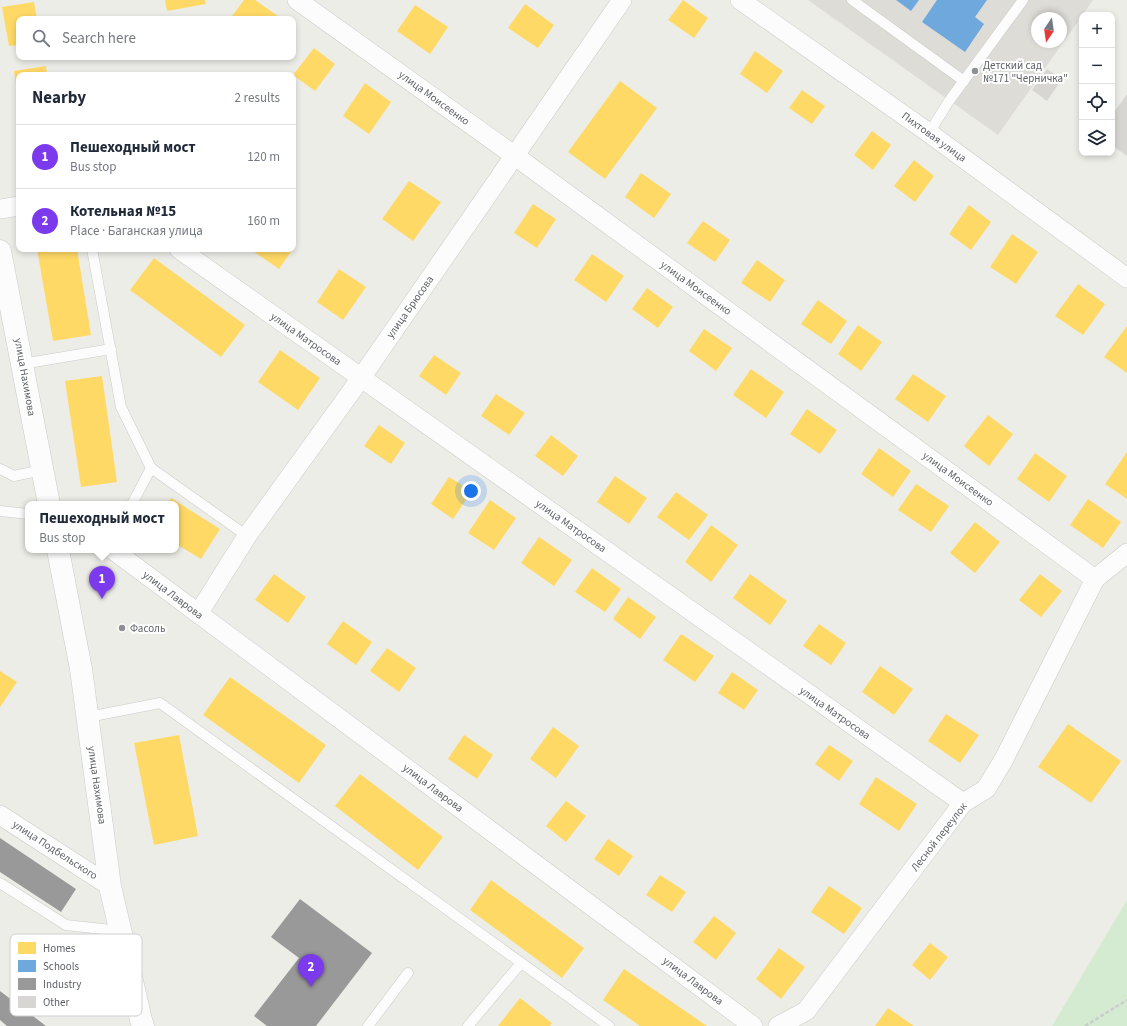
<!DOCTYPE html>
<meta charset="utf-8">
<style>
body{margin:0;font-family:"Source Sans 3",sans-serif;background:#f6f6f7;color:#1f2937}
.controls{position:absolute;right:12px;top:12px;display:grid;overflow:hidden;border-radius:8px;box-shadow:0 2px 6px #0003}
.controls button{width:36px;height:36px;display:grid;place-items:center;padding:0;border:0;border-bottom:1px solid #e0e1e3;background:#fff;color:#1f2937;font:20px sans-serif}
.compass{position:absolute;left:1031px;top:12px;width:36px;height:36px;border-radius:50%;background:#fff;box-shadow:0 2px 6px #0003;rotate:193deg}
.you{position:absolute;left:471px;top:491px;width:14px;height:14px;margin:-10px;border:3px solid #fff;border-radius:50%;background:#1a73e8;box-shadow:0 0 0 6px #1a73e833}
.badge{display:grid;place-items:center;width:26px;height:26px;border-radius:50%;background:#7c3aed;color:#fff;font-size:13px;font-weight:700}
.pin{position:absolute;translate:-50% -33px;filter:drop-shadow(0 1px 2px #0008)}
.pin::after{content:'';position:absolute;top:21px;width:14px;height:12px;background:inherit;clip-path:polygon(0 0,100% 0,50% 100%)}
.popup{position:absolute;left:25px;top:501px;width:154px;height:52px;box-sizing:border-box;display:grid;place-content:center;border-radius:8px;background:#fff;filter:drop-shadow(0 1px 3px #0005);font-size:13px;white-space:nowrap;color:#747a83}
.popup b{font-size:15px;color:#1f2937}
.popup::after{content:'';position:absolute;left:50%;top:100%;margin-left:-8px;border:8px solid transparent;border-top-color:#fff}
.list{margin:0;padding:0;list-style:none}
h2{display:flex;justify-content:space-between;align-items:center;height:52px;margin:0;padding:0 16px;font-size:17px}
h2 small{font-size:13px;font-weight:400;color:#747a83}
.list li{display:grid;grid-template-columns:26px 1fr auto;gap:12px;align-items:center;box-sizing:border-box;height:64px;padding:0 16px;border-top:1px solid #e0e1e3}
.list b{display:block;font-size:15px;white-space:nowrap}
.list p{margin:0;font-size:13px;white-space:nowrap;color:#747a83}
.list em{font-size:13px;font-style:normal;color:#747a83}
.icon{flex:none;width:22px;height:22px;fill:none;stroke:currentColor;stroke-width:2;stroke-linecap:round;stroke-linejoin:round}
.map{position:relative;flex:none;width:1127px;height:1026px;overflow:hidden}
.search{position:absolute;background:#fff;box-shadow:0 2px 6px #0003;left:16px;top:16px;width:280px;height:44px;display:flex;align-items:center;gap:10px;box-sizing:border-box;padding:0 14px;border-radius:8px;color:#747a83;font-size:15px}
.panel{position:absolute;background:#fff;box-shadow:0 2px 6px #0003;left:16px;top:72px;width:280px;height:180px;border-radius:8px}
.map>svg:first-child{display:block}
</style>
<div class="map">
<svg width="1127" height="1026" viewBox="0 0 1127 1026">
<rect width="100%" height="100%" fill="#edede8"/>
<path fill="#dedcd6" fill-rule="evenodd" d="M808,0H1093L998,135ZM1037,18H1061V42H1037Z"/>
<path fill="#d4ebd2" d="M1127,900V1026H1052Z"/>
<g fill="#ffd966">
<path d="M165,0H205L206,4L167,11Z"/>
<path d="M244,0H255L278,16L276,19H230Z"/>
<path d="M683,0L708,18L694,38L668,20Z"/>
<path d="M34,2L37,19H19V45L9,46L2,7Z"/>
<path d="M525,4L554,25L538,48L508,28Z"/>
<path d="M415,5L448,27L430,54L397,31Z"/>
<path d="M314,48L335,64L315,91L293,75Z"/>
<path d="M755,51L783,71L767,93L740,74Z"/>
<path d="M46,66L47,75H19L18,97L14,71Z"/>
<path d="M620,81L657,108L605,179L568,152Z"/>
<path d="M365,83L391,102L369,134L343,116Z"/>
<path d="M802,90L825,106L812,124L789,108Z"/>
<path d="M872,131L891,145L873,170L854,155Z"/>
<path d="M914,160L934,176L915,202L894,186Z"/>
<path d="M641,173L671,194L654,218L625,197Z"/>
<path d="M409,181L441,202L413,241L382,219Z"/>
<path d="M533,204L556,219L537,248L514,233Z"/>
<path d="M969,205L991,222L971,250L949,234Z"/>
<path d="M703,221L730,240L715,262L687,243Z"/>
<path d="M1012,234L1038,252L1016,284L990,267Z"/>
<path d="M37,249H77L91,335L53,341Z"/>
<path d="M250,249H293L279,269Z"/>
<path d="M592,254L624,276L606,302L574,280Z"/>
<path d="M154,258L245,325L221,357L130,290Z"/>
<path d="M757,260L785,280L770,302L741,283Z"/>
<path d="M339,269L366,287L343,320L317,302Z"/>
<path d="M1078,284L1105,304L1083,335L1055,316Z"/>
<path d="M647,288L673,307L658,328L632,309Z"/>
<path d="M818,300L847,321L831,344L801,324Z"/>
<path d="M858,325L882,342L861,371L838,354Z"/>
<path d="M1127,326V373L1104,357Z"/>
<path d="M704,329L732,348L716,371L689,351Z"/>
<path d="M280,350L320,378L298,410L258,382Z"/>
<path d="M434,355L461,373L446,395L419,376Z"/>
<path d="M751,369L784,392L766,418L733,395Z"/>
<path d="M913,374L946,396L928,422L895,399Z"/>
<path d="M102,376L117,482L81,487L65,381Z"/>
<path d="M496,394L525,413L509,435L481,416Z"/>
<path d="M807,409L837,430L820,454L790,434Z"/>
<path d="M988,415L1013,434L989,466L964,446Z"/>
<path d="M379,425L405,443L391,464L364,446Z"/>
<path d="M551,435L578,456L563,476L535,456Z"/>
<path d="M879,448L911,471L893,497L861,474Z"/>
<path d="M1127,452V499L1105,484Z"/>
<path d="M1035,453L1067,476L1049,502L1017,479Z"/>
<path d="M615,476L647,498L629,524L597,502Z"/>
<path d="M449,477L472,491L453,519L431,504Z"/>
<path d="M916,484L949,506L931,532L898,510Z"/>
<path d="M676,492L708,515L689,540L657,517Z"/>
<path d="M171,498L220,529L201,559L176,544V504H168Z"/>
<path d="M1088,499L1121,522L1103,548L1070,525Z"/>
<path d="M490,500L516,518L494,550L468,533Z"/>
<path d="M975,522L1000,542L975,573L950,553Z"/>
<path d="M711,525L738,545L711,582L685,562Z"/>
<path d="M539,537L572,560L554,586L521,563Z"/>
<path d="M592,568L621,589L605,612L575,592Z"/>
<path d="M274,574L306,597L288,623L255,600Z"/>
<path d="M750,574L787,601L770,625L733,598Z"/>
<path d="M1040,574L1062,591L1041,617L1019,600Z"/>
<path d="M628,597L656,617L640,639L613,619Z"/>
<path d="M343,621L372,642L356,665L327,644Z"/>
<path d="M819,624L846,643L831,665L803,646Z"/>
<path d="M681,634L714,656L695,682L663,660Z"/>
<path d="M387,648L416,668L399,692L370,671Z"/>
<path d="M880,666L913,689L894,715L862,692Z"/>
<path d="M0,671L17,682L0,707Z"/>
<path d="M732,672L758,690L744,710L718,693Z"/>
<path d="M230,677L326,745L299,783L203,715Z"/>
<path d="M946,714L979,735L960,763L928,741Z"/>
<path d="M1068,724L1121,761L1091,803L1038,767Z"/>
<path d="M553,727L579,746L556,778L530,759Z"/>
<path d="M179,735L198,836L154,845L134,743Z"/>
<path d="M464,735L493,755L477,779L448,759Z"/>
<path d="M829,745L853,761L839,781L815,764Z"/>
<path d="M360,774L443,837L418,870L335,806Z"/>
<path d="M876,777L917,804L899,831L859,804Z"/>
<path d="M566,801L586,816L566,842L546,826Z"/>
<path d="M608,839L633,856L619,876L594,859Z"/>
<path d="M660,875L686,892L672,912L646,895Z"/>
<path d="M491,880L584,948L562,978L470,910Z"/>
<path d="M829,886L862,908L844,934L811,912Z"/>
<path d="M714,916L736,933L716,960L693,942Z"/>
<path d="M930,943L948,957L930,980L912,965Z"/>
<path d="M779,948L805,967L781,999L756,979Z"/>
<path d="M624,969L707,1026H640L603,1000Z"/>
<path d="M520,998L552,1023L550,1026H498Z"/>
<path d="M888,1008L914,1026H875Z"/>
</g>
<g fill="#6fa8dc">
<path d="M896,0H919L911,11Z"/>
<path d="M937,0H987L975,17L984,24L965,52L922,22Z"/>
</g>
<g fill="#999">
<path d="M0,838L76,889L61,912L0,872Z"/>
<path d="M300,899L372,953L316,1026H267L254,1016L299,958L271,937Z"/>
<path d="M0,991L46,1026H7L0,1020Z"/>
</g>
<g fill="#d7d6d3">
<path d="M1047,69L1062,79L1047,101L1032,90Z"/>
<path d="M1127,94V156L1112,145V115Z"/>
</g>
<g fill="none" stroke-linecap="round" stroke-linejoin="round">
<g stroke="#cacac9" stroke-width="11">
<g id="service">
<path d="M852,0L964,81"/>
<path d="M929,133L949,101L1023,0"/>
<path d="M92,249L121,407L151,468L247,536"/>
<path d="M22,364L111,349"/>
<path d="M0,469L14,476L42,470"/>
<path d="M132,504L151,468"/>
<path d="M0,511L28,514"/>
<path d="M88,717L160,703L609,1026"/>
<path d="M0,883L66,925L121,931"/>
<path d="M368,1026L408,973"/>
<path d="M468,1026L521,963"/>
</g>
</g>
<g stroke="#cacac9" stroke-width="20">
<g id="minor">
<path d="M297,0L515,156L1095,579"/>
<path d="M740,0L929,133L1127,278"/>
<path d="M0,209L19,206"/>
<path d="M179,249L963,803"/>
<path d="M113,550L753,1026"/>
<path d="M198,614L247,536L361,378L622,0"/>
<path d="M0,815L110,886"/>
<path d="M778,1026L806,1011L963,803L986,789L1004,759L1095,579L1127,553"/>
</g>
</g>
<g stroke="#cacac9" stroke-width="23">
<g id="tertiary">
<path d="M0,251L49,504"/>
<path d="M58,550L81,669L110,886L141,1020L143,1026"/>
</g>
</g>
<path stroke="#c9cecb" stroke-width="2.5" stroke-dasharray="4 2" stroke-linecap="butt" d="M1085,1026L1127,1000"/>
<use href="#service" stroke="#fcfcfc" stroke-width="10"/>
<use href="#minor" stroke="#fcfcfc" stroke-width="19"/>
<use href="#tertiary" stroke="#fcfcfc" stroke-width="22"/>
</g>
<g fill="#8f9294" stroke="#fff" stroke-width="1.5">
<circle cx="975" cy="71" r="4"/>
<circle cx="122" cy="628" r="4"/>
</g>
<g text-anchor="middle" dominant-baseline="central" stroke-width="4" stroke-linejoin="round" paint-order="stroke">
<g font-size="11" fill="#5d6167" stroke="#fff" text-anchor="start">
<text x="983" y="65">Детский сад<tspan x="983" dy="13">№171 "Черничка"</tspan></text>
<text x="130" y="628">Фасоль</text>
</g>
<g font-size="11" fill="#5d6167" stroke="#fff">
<text transform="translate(434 98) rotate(36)">улица Моисеенко</text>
<text transform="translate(934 137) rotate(36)">Пихтовая улица</text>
<text transform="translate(696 288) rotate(36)">улица Моисеенко</text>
<text transform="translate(410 307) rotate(-55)">улица Брюсова</text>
<text transform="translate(306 339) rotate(35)">улица Матросова</text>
<text transform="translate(25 377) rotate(80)">улица Нахимова</text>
<text transform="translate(958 479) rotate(36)">улица Моисеенко</text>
<text transform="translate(571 526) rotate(35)">улица Матросова</text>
<text transform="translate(173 595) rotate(37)">улица Лаврова</text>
<text transform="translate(835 713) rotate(35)">улица Матросова</text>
<text transform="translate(97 785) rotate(82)">улица Нахимова</text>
<text transform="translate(433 788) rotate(37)">улица Лаврова</text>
<text transform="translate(939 837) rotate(-52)">Лесной переулок</text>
<text transform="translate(55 850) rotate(33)">улица Подбельского</text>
<text transform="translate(693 981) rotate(37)">улица Лаврова</text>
</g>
</g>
<rect x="10" y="934" width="132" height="82" rx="6" fill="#fff" stroke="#ced0d1" stroke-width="1"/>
<rect x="18" y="942" width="18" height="12" fill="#ffd966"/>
<rect x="18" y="960" width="18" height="12" fill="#6fa8dc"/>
<rect x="18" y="978" width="18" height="12" fill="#999"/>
<rect x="18" y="996" width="18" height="12" fill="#d7d6d3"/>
<g font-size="11" fill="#5d6167">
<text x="43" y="952">Homes</text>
<text x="43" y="970">Schools</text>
<text x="43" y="988">Industry</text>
<text x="43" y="1006">Other</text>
</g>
</svg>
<div class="controls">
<button>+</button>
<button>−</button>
<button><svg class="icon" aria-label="locate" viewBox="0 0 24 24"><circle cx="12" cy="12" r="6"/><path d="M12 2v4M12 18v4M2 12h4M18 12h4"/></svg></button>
<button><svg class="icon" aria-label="layers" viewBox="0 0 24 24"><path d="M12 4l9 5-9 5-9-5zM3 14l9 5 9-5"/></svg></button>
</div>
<svg class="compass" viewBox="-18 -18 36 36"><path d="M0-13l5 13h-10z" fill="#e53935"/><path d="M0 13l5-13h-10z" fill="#747a83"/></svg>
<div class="you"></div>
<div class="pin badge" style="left:102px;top:599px">1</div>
<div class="popup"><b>Пешеходный мост</b>Bus stop</div>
<div class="pin badge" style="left:311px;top:987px">2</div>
<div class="search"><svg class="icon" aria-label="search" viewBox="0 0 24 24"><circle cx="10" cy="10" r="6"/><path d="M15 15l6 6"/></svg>Search here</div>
<section class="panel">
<h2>Nearby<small>2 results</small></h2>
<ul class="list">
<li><span class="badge">1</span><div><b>Пешеходный мост</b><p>Bus stop</p></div><em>120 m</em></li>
<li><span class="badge">2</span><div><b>Котельная №15</b><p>Place · Баганская улица</p></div><em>160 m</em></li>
</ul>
</section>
</div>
